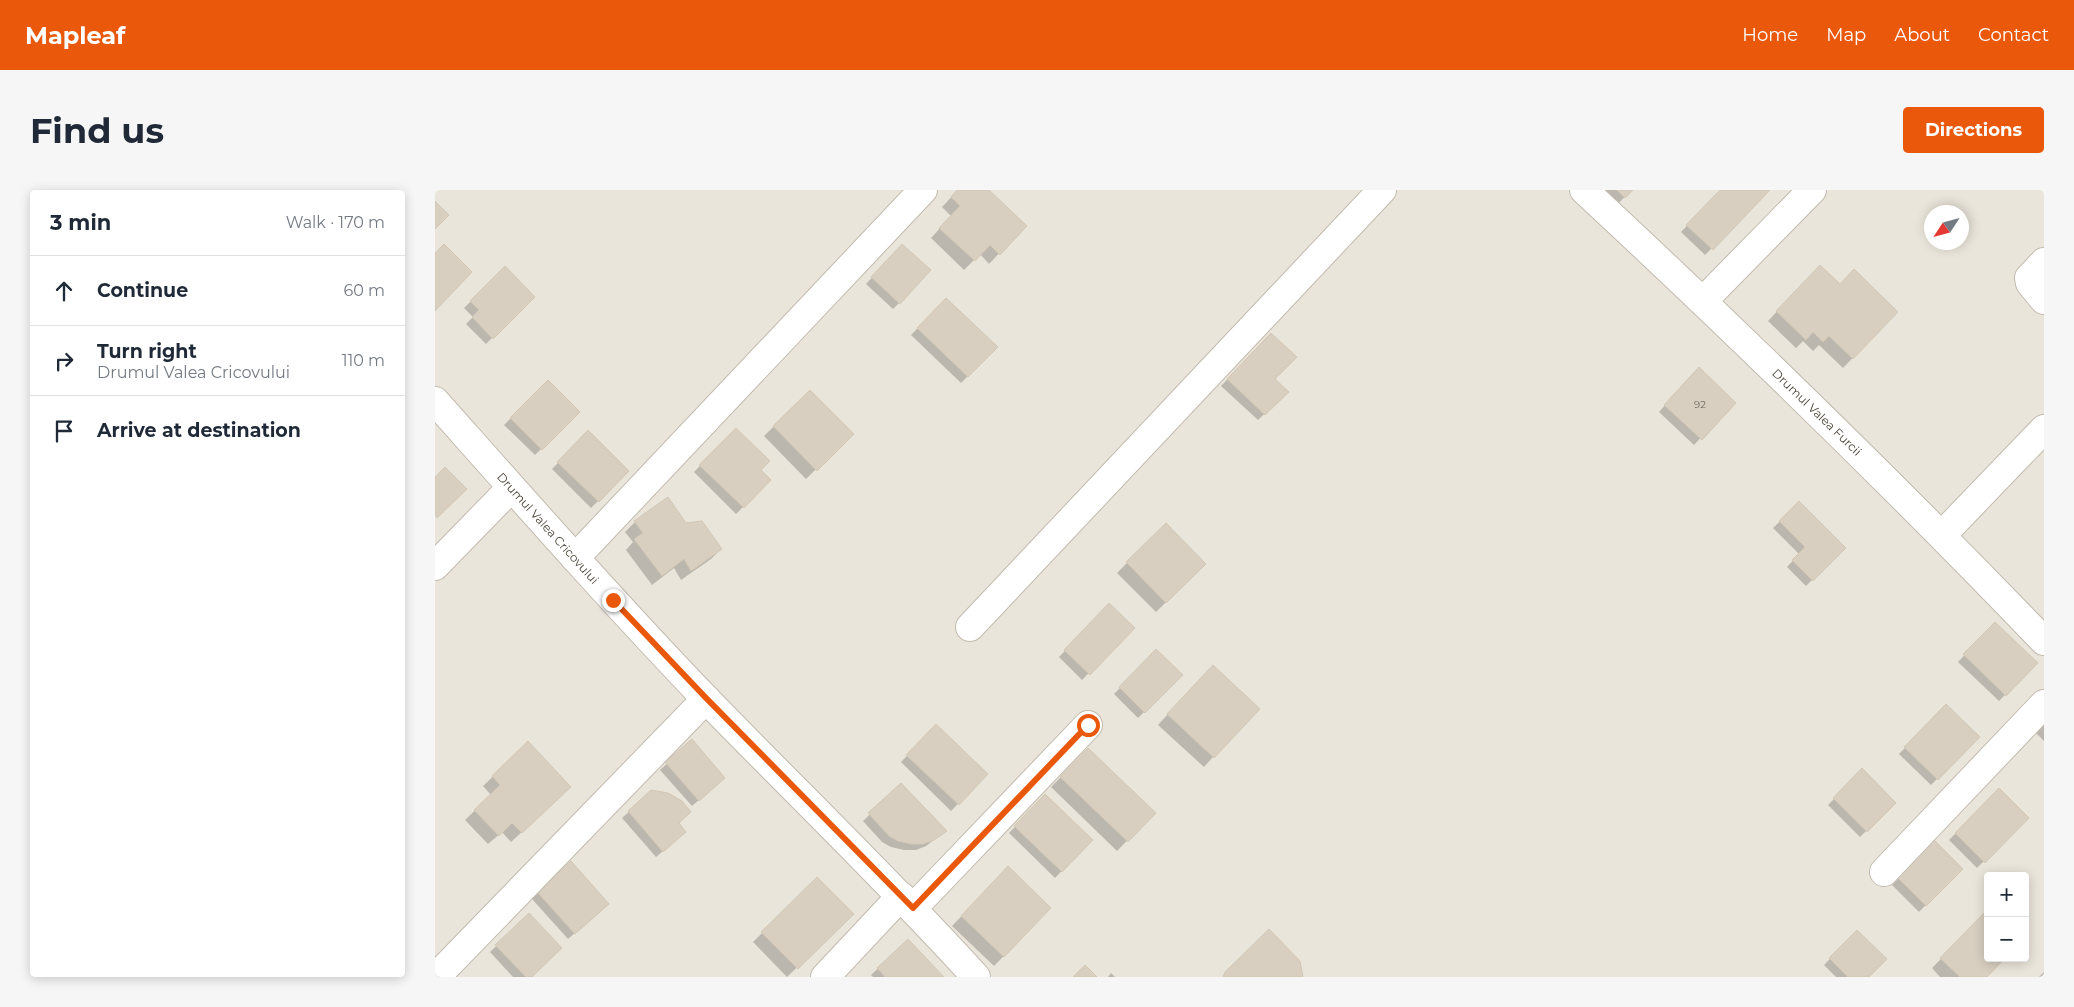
<!DOCTYPE html>
<meta charset="utf-8">
<style>
body{margin:0;font-family:Montserrat,sans-serif;background:#f6f6f7;color:#1f2937}
.controls{position:absolute;right:15px;bottom:15px;display:grid;overflow:hidden;border-radius:5px;box-shadow:0 2px 12px #0003}
.controls button{width:45px;height:45px;display:grid;place-items:center;padding:0;border:0;border-bottom:1px solid #e0e1e3;background:#fff;color:#1f2937;font:25px sans-serif}
.compass{position:absolute;left:1489px;top:15px;width:45px;height:45px;border-radius:50%;background:#fff;box-shadow:0 2px 12px #0003;rotate:234deg}
.stop{position:absolute;width:15px;height:15px;margin:-11px;border:4px solid #ea580c;border-radius:50%;background:#fff}
.stop.end{background:#ea580c;border-color:#fff;box-shadow:0 1px 5px #0008}
.list{margin:0;padding:0;list-style:none}
h2{display:flex;justify-content:space-between;align-items:center;height:65px;margin:0;padding:0 20px;font-size:21px}
h2 small{font-size:16px;font-weight:400;color:#747a83}
.list li{display:grid;grid-template-columns:32px 1fr auto;gap:15px;align-items:center;box-sizing:border-box;height:70px;padding:0 20px;border-top:1px solid #e0e1e3}
.list b{display:block;font-size:19px;white-space:nowrap}
.list p{margin:0;font-size:16px;white-space:nowrap;color:#747a83}
.list em{font-size:16px;font-style:normal;color:#747a83}
.icon{flex:none;width:28px;height:28px;fill:none;stroke:currentColor;stroke-width:2;stroke-linecap:round;stroke-linejoin:round}
.map{position:relative;flex:none;width:1609px;height:787px;overflow:hidden;border-radius:5px}
header{display:flex;align-items:center;gap:30px;box-sizing:border-box;height:70px;padding:0 25px;background:#ea580c;color:#fff}
header strong{font-size:24px}
nav{display:flex;gap:28px;margin-inline-start:auto;font-size:18px}
.intro{display:flex;align-items:center;justify-content:space-between;box-sizing:border-box;height:120px;padding:0 30px}
h1{margin:0;font-size:35px}
.button{padding:12px 22px;border-radius:5px;background:#ea580c;color:#fff;font-size:18px;font-weight:700}
main{display:flex;gap:30px;padding:0 30px}
aside{flex:1;background:#fff;border-radius:5px;box-shadow:0 2px 12px #0003}
.map>svg:first-child{display:block}
</style>
<header>
<strong>Mapleaf</strong>
<nav><a>Home</a><a>Map</a><a>About</a><a>Contact</a></nav>
</header>
<div class="intro"><h1>Find us</h1><a class="button">Directions</a></div>
<main>
<aside>
<h2>3 min<small>Walk · 170 m</small></h2>
<ul class="list">
<li><svg class="icon" aria-label="ahead" viewBox="0 0 24 24"><path d="M12 20V5M6 11l6-6 6 6"/></svg><div><b>Continue</b></div><em>60 m</em></li>
<li><svg class="icon" aria-label="right" viewBox="0 0 24 24"><path d="M7 20v-9h11M14 6l5 5-5 5"/></svg><div><b>Turn right</b><p>Drumul Valea Cricovului</p></div><em>110 m</em></li>
<li><svg class="icon" aria-label="arrive" viewBox="0 0 24 24"><path d="M6 21V4h12l-3 4 3 4H6"/></svg><div><b>Arrive at destination</b></div></li>
</ul>
</aside>
<div class="map">
<svg width="1609" height="787" viewBox="0 0 1609 787">
<rect width="100%" height="100%" fill="#f6f3ec"/>
<path fill="#eae5da" fill-rule="evenodd" d="M0,0H1609V787H0ZM1496,22H1526V52H1496ZM1553,686H1590V768H1553Z"/>
<g fill="#0003">
<path d="M523,0H552L590,36L554,74L545,64L529,80L496,48L516,26L507,17Z"/>
<path d="M1169,0H1196L1183,14Z"/>
<path d="M1286,0H1334L1270,65L1246,42Z"/>
<path d="M461,62L464,113L458,119L431,94Z"/>
<path d="M70,78L98,107L51,154L31,134L38,127L29,118Z"/>
<path d="M1375,86L1405,96L1462,122L1408,178L1384,155L1378,161L1368,151L1361,158L1333,131Z"/>
<path d="M511,109L561,157L526,193L476,145Z"/>
<path d="M836,144L839,189L852,202L823,230L786,196Z"/>
<path d="M1257,185L1299,213L1259,255L1224,222Z"/>
<path d="M113,191L144,222L100,265L69,235Z"/>
<path d="M375,201L417,244L371,289L329,246Z"/>
<path d="M301,239L324,280L335,290L301,324L259,282Z"/>
<path d="M153,242L193,281L156,318L117,279Z"/>
<path d="M233,308L251,334L286,359L276,369L246,390L239,378L217,395L191,360L198,352L190,342L200,332Z"/>
<path d="M1364,313L1409,358L1371,396L1352,377L1364,364L1338,338Z"/>
<path d="M731,334L770,374L721,422L682,383Z"/>
<path d="M674,415L698,438L647,490L624,467Z"/>
<path d="M1560,433L1601,473L1564,511L1523,472Z"/>
<path d="M721,461L746,485L703,528L679,504Z"/>
<path d="M768,486L778,567L769,577L723,535Z"/>
<path d="M1511,516L1543,547L1496,595L1464,564Z"/>
<path d="M1609,533V551L1600,542Z"/>
<path d="M501,536L552,584L516,621L466,572Z"/>
<path d="M257,551L282,594L257,616L225,580Z"/>
<path d="M93,553L125,607L76,652L67,642L53,654L30,630L56,605L48,596Z"/>
<path d="M653,560L719,623L682,661L616,597Z"/>
<path d="M1427,580L1459,613L1425,647L1393,615Z"/>
<path d="M466,595L510,641L491,656L481,660H469L456,657L447,652L428,631Z"/>
<path d="M1564,600L1593,628L1542,678L1514,650Z"/>
<path d="M217,602L242,633L243,648L221,667L187,628Z"/>
<path d="M610,606L656,650L620,688L574,643Z"/>
<path d="M1499,652L1526,679L1484,722L1457,695Z"/>
<path d="M563,688L615,718L559,776L517,736Z"/>
<path d="M382,689L417,724L352,787L318,752Z"/>
<path d="M103,703L166,720L133,749L97,709Z"/>
<path d="M1553,721L1550,787H1505L1497,778Z"/>
<path d="M94,725L96,787H78L55,762Z"/>
<path d="M1422,741L1432,787H1401L1389,775Z"/>
<path d="M473,751L507,787H438L436,785Z"/>
<path d="M1609,782V787H1604Z"/>
<path d="M676,783L680,787H673Z"/>
</g>
<g fill="#d8cfc1" stroke="#d3c7b4">
<path d="M522,0H554L592,36L565,65L555,55L540,71L504,38L525,16L516,7Z"/>
<path d="M1182,0H1198L1190,8Z"/>
<path d="M1285,0H1335L1278,60L1251,35Z"/>
<path d="M0,11L14,25L0,39Z"/>
<path d="M9,54L37,82L0,121V63Z"/>
<path d="M467,54L496,80L465,114L436,87Z"/>
<path d="M1385,75L1405,94L1419,79L1463,122L1418,169L1394,146L1388,152L1378,142L1371,150L1341,121Z"/>
<path d="M70,76L100,107L58,149L37,127L44,120L35,111Z"/>
<path d="M511,108L563,157L533,187L482,138Z"/>
<path d="M836,143L862,167L840,189L854,202L830,225L792,189Z"/>
<path d="M1264,177L1301,213L1267,250L1229,215Z"/>
<path d="M113,190L145,222L107,260L75,228Z"/>
<path d="M375,200L419,244L382,281L338,236Z"/>
<path d="M301,238L335,271L326,280L336,290L309,318L264,275Z"/>
<path d="M153,240L194,281L164,312L122,272Z"/>
<path d="M10,277L32,299L2,328L0,325V287Z"/>
<path d="M233,307L251,333L267,331L287,359L256,381L249,369L227,386L199,349L208,343L199,331Z"/>
<path d="M1364,311L1411,358L1378,391L1357,370L1370,357L1344,331Z"/>
<path d="M731,333L771,374L731,413L691,372Z"/>
<path d="M674,413L700,438L655,485L629,460Z"/>
<path d="M1560,432L1603,473L1571,506L1528,464Z"/>
<path d="M721,459L748,485L710,523L684,497Z"/>
<path d="M778,475L825,519L779,568L732,524Z"/>
<path d="M1511,514L1545,547L1503,590L1469,557Z"/>
<path d="M501,534L553,584L524,615L471,565Z"/>
<path d="M257,549L290,588L264,611L230,572Z"/>
<path d="M93,551L136,597L87,643L77,633L64,646L39,620L65,595L57,586Z"/>
<path d="M653,558L721,623L693,652L625,587Z"/>
<path d="M1427,578L1461,613L1432,642L1398,608Z"/>
<path d="M466,593L512,641L499,650L488,654H476L463,651L454,646L433,623Z"/>
<path d="M1564,598L1594,628L1550,673L1520,643Z"/>
<path d="M216,600L233,603L247,611L256,622L244,633L251,642L228,662L193,621Z"/>
<path d="M610,604L658,650L627,682L579,636Z"/>
<path d="M1499,650L1528,679L1491,716L1462,687Z"/>
<path d="M136,671L174,714L140,744L102,702Z"/>
<path d="M573,676L616,718L569,767L526,726Z"/>
<path d="M382,687L419,724L363,779L326,742Z"/>
<path d="M1553,719V768H1570L1552,787H1525L1505,768Z"/>
<path d="M94,723L127,758L97,787H91L60,755Z"/>
<path d="M834,739L865,771L868,787H788L790,782Z"/>
<path d="M1422,740L1452,769L1434,787H1413L1394,768Z"/>
<path d="M473,749L509,787H450L442,778Z"/>
<path d="M650,775L662,787H638Z"/>
</g>
<g fill="none" stroke-linecap="round" stroke-linejoin="round">
<g stroke="#c2bbae" stroke-width="30">
<g id="minor">
<path d="M1149,0C1306,146 1460,296 1609,451"/>
<path d="M1609,72L1594,88L1595,93L1609,110"/>
<path d="M1268,111L1377,0"/>
<path d="M0,211C89,311 177,411 270,508C360,601 454,691 541,787"/>
<path d="M1507,345L1609,239"/>
<path d="M140,368L488,0"/>
<path d="M0,376L76,298"/>
<path d="M535,437L947,0"/>
<path d="M1449,682L1609,514"/>
<path d="M478,718L653,535"/>
<path d="M1,787L271,509"/>
<path d="M390,787L466,706"/>
</g>
</g>
<use href="#minor" stroke="#fff" stroke-width="28"/>
</g>
<g fill="none" stroke-linecap="round" stroke-linejoin="round">
<path stroke="#ea580c" stroke-width="6" d="M178,410L271,508L478,718L653,535"/>
</g>
<g text-anchor="middle" dominant-baseline="central" stroke-width="4" stroke-linejoin="round" paint-order="stroke">
<g font-size="10" fill="#6e675b">
<text x="1265" y="214">92</text>
</g>
<g font-size="12" fill="#4b4439" stroke="#fff">
<text transform="translate(1382 222) rotate(44)">Drumul Valea Furcii</text>
<text transform="translate(113 338) rotate(48)">Drumul Valea Cricovului</text>
</g>
</g>
</svg>
<div class="controls">
<button>+</button>
<button>−</button>
</div>
<svg class="compass" viewBox="-18 -18 36 36"><path d="M0-13l5 13h-10z" fill="#e53935"/><path d="M0 13l5-13h-10z" fill="#747a83"/></svg>
<div class="stop" style="left:653px;top:535px"></div>
<div class="stop end" style="left:178px;top:410px"></div>
</div>
</main>
